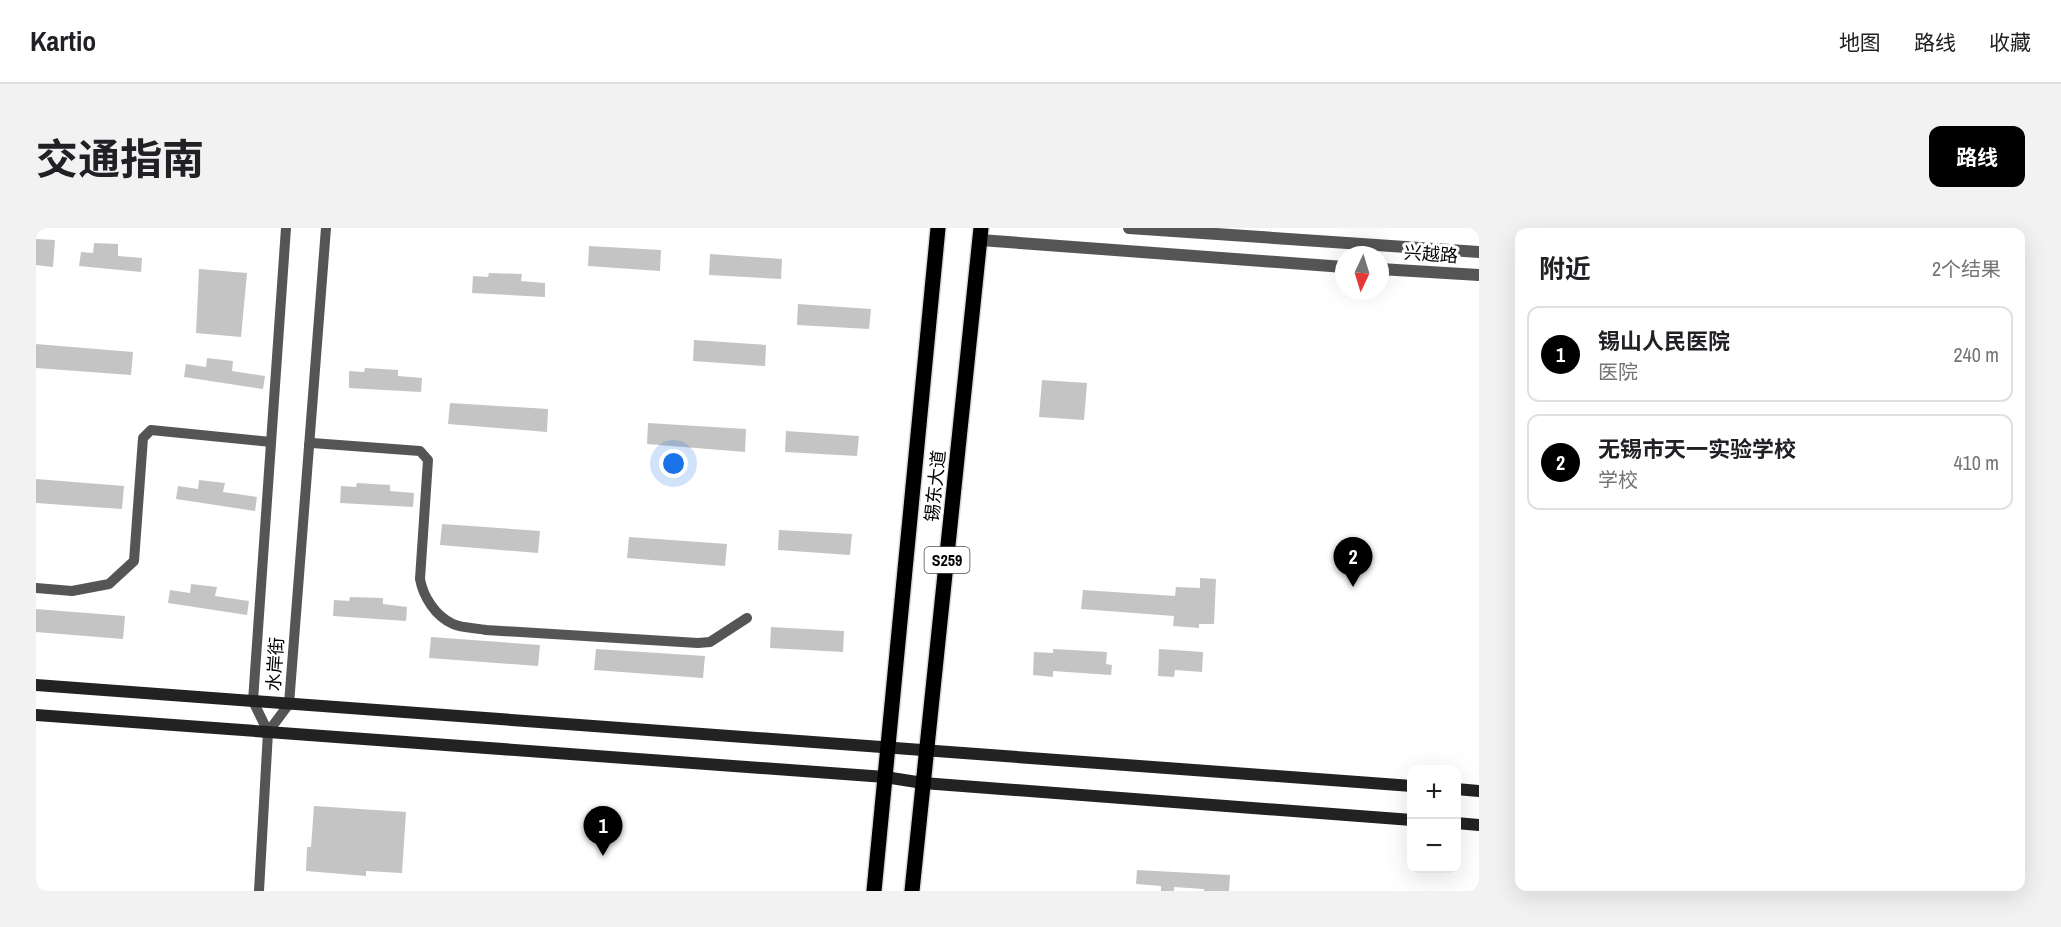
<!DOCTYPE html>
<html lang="zh">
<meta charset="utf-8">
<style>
body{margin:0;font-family:"Archivo Narrow","Noto Sans SC",sans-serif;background:#f2f2f2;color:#202124}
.controls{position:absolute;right:18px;bottom:18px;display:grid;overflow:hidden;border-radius:12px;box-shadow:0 6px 24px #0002}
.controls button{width:54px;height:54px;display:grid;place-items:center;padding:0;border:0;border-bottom:2px solid #e0e0e0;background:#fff;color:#202124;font:30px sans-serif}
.compass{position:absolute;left:1299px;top:18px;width:54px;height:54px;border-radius:50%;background:#fff;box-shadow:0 6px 24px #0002;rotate:184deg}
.you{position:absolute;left:638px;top:236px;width:21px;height:21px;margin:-15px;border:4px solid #fff;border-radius:50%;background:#1a73e8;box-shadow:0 0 0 9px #1a73e833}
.badge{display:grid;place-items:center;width:39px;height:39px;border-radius:50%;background:#000;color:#fff;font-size:20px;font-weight:700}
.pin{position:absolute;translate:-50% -50px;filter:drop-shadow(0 2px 3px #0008)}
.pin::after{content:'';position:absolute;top:32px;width:21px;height:18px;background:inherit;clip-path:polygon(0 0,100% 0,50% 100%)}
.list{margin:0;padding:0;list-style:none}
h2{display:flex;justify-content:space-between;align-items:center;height:78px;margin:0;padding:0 24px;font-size:26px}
h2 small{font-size:20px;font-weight:400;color:#757577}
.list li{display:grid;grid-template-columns:39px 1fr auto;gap:18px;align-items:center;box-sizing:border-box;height:96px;margin:0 12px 12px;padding:0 12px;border:2px solid #e0e0e0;border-radius:12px}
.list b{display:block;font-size:22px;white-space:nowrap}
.list p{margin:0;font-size:20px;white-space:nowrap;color:#757577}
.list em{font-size:20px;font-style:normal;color:#757577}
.map{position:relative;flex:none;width:1443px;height:663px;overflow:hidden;border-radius:12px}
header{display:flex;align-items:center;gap:36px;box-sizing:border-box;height:84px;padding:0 30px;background:#fff;border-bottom:2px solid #e0e0e0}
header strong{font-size:28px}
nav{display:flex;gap:33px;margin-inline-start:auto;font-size:21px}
.intro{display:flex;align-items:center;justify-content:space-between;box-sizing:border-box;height:144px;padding:0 36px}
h1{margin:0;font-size:42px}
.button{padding:15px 27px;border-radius:12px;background:#000;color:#fff;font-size:21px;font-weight:700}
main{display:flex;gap:36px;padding:0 36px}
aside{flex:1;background:#fff;border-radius:12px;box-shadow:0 6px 24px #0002}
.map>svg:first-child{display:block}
</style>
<header>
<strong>Kartio</strong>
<nav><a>地图</a><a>路线</a><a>收藏</a></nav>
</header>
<div class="intro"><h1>交通指南</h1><a class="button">路线</a></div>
<main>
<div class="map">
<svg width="1443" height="663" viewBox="0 0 1443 663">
<rect width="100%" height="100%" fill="#fff"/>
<g fill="#c4c4c4">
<path d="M0,11L19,12L17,39L0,37Z"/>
<path d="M58,15L82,16V28L106,30L105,44L43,38L45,24L57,25Z"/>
<path d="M553,18L625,22L624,43L552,38Z"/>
<path d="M674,26L746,31L745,51L673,47Z"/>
<path d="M163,41L211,45L205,109L160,105Z"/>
<path d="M453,45L486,46L485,53L509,55V69L436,65L437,48L452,49Z"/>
<path d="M762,76L835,81L833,101L761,97Z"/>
<path d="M658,112L730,117L729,138L657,133Z"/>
<path d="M0,116L97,124L95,147L0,140Z"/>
<path d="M171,130L197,133L196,143L229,148L227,161L148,149L150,136L170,139Z"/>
<path d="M329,140L362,142V148L386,150L385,164L313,160V143L328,144Z"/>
<path d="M1006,152L1051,155L1048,192L1003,189Z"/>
<path d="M414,175L512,181L511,204L412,196Z"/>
<path d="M612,195L710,201L709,224L611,216Z"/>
<path d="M750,203L823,208L821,228L749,224Z"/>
<path d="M0,251L88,258L86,281L0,275Z"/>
<path d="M163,252L189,255L187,264L221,269L219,283L140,271L142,258L162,261Z"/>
<path d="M321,255L354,257V263L378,265L377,279L304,275L305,258L320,259Z"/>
<path d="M406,296L504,303L502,325L404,317Z"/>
<path d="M743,302L816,306L814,327L742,322Z"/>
<path d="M593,309L691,316L689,338L591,330Z"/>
<path d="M1164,350L1180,351L1178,396H1163V400L1137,398L1138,388L1045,381L1047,362L1139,368L1140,359L1164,360Z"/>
<path d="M155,356L181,359L179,368L213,373L211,387L132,375L134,362L154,365Z"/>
<path d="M314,369L347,370V376L371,379L370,393L297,388L298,372L313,373Z"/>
<path d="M0,381L89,388L87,411L0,404Z"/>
<path d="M735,399L808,403L807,424L734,420Z"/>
<path d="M395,409L504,417L502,438L393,430Z"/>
<path d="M560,421L669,428L667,450L558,442Z"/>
<path d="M1017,421L1071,424L1070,436L1076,437L1075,447L1017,443V449L997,447L998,424L1017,425Z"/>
<path d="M1123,421L1167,424L1166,444L1139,442L1138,449L1122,448Z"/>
<path d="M278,578L370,584L366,645L330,643V648L270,643L271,619H275Z"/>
<path d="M1101,642L1194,647L1193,663H1168V661L1138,659V663H1125V658L1100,656Z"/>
</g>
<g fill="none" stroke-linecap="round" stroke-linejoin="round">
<g stroke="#dbdbdb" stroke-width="18">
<g id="primary">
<path d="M838,663L902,0"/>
<path d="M876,663L945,0"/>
</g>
</g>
<g stroke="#555" stroke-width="10">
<path d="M273,217L276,215L384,223L392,232L384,351C387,368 399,388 417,396C426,400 440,400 450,402L662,415L674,414L711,390"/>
<path d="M0,360L36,363L73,356L98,333L107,210L115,202L235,214"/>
<path d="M232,504L253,476L290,0"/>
<path d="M223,663L232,504L217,473L250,0"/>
</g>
<g stroke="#555" stroke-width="12">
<path d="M1093,0L1443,24"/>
<path d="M944,12L1308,39"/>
<path d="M1344,41L1443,47"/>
</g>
<g stroke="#222" stroke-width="12">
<path d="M0,457L1376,558"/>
<path d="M0,487L849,549L887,555L1376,592"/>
<path d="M1420,561L1443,563"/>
<path d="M1420,595L1443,597"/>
</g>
<use href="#primary" stroke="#000" stroke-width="15"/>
</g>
<g text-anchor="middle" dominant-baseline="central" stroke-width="6" stroke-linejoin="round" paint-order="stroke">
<rect fill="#fff" stroke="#4c4c4c" stroke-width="1.5" x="888.5" y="319" width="45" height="26" rx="4.5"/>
<g font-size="16" font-weight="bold" fill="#000">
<text x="911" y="332">S259</text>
</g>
<g font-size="18" fill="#000" stroke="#fff">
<text transform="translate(1395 26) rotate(4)">兴越路</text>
<text transform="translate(899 258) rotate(-84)">锡东大道</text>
<text transform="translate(239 436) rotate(-86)">水岸街</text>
</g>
</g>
</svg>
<div class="controls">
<button>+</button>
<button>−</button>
</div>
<svg class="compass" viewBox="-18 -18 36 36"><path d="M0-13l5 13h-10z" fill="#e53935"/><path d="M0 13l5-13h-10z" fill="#757577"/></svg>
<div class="you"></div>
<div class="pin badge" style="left:567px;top:628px">1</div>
<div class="pin badge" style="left:1317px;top:359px">2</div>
</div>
<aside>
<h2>附近<small>2个结果</small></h2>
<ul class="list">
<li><span class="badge">1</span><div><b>锡山人民医院</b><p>医院</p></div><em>240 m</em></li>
<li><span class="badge">2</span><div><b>无锡市天一实验学校</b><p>学校</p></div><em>410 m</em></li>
</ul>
</aside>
</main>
